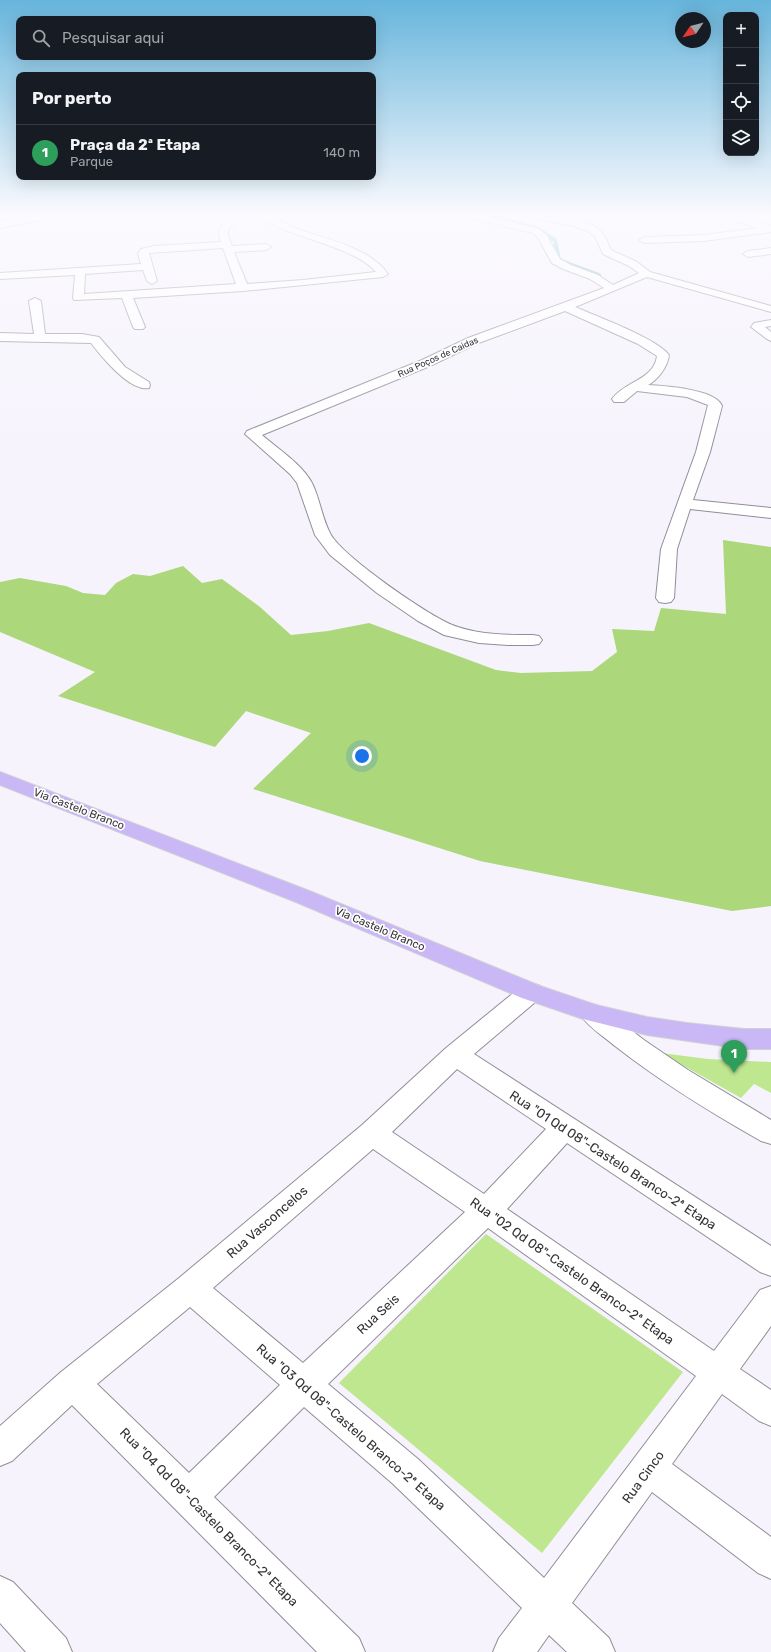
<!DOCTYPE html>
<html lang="pt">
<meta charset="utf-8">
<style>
body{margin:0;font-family:Rubik,sans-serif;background:#242831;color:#f1f3f6}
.controls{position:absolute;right:12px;top:12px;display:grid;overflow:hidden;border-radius:8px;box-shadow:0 4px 16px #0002}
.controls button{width:36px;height:36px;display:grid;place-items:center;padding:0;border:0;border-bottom:1px solid #363941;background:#171b24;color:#f1f3f6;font:20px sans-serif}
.compass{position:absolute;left:675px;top:12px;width:36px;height:36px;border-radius:50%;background:#171b24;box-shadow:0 4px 16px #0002;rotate:235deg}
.you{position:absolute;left:362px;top:756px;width:14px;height:14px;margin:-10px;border:3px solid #fff;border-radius:50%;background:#1a73e8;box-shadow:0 0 0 6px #1a73e833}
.badge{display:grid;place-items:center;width:26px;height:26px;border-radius:50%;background:#8c9099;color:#fff;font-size:13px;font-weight:700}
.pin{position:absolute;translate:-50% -33px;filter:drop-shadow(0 1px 2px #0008)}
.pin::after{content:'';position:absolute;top:21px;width:14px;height:12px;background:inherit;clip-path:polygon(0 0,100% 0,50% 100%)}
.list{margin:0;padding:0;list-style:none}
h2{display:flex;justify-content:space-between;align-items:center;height:52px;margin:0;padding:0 16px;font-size:17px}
h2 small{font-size:13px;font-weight:400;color:#9ea1a6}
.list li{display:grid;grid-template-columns:26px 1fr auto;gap:12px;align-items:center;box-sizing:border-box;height:56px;padding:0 16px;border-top:1px solid #363941}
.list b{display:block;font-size:15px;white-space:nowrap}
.list p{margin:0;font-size:13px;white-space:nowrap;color:#9ea1a6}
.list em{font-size:13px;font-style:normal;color:#9ea1a6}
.icon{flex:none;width:22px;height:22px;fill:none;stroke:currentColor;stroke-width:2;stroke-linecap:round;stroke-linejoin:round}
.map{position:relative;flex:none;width:771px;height:1652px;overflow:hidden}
.search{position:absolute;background:#171b24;box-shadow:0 4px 16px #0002;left:16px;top:16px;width:360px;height:44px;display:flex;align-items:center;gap:10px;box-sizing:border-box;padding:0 14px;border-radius:8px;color:#9ea1a6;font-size:15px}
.panel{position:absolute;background:#171b24;box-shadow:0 4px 16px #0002;left:16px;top:72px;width:360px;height:108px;border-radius:8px}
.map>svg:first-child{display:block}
</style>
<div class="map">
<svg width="771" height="1652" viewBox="0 0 771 1652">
<rect width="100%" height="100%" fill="#f6f3fc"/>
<g fill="#bfe790">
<path d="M661,1053L708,1059L771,1062V1093L754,1084L741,1098Z"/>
<path d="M486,1234L683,1372L542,1553L339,1383Z"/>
</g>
<path fill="#acd77a" d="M723,540L771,547V906L732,911L480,861L253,789L311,733L246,711L215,747L58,696L95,672L0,632V582L20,578L66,586L83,593L105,595L116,583L133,574L150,576L183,566L202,583L222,579L260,607L291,635L328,631L369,623L496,670L521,673L592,671L617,652L612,629L654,631L661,608L726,614Z"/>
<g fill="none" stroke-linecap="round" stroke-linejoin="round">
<path stroke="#47b6cb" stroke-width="4" d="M490,216L538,229L555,240L559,260L599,275"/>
<g stroke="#918e97" stroke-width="2">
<g id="minor">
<path d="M29,216H49L45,219L0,228V222Z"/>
<path d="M233,216H244L229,228L228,235L232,246L266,244L271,247L266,250L234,252L247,284L303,280L376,272C357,249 301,239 274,225C269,223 262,220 258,216C261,216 266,216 270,216C279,218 289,226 298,229C328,240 369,247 388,274L383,277L243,291L133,298L145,327L143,329H135L133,327L122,298L74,300L73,298L75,275L0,279V273L141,264L138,254L141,249L154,246L221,242C216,230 222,223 233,216ZM223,248L236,284L84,294L85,274L143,270L147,281L152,284L157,281L149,253Z"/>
<path d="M469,216H486L539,229L547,236L560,259L571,265L598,275L613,285L639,273L629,266L603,254L595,236L587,231L574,226L538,219L534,216C552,216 586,217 600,231C606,236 608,244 611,250L637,262L650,272L771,306V312L647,277L575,307C596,316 658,339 669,355C668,366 658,380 648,385C665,386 716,389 722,406L710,452L693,500L771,508V518L690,509L677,549L674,598L671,602L665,603L659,602L656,598L661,549L696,452L708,405L687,397L637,391L624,402H614L612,399C625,381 654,380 657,356L638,344L565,311L476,344L430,366L262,435C278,449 302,464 312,483C320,499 322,519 331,535C344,557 433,620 458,627C482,635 508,635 533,635L539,636L542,640L539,644L533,645H508L479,643L444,635L418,621L377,593L330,555L315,535L297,483L290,474L245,434L247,431L422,360L468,338L604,288L590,279L563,269L552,263L538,238L533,233L470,218Z"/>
<path d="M721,216H737L767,225L771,226V232L704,241L644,243L639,240L644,237L704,235L757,228Z"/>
<path d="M771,248V254L748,257L743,254L748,251Z"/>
<path d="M35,298L41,301L45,334H82L99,337L125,367L149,382L150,385L149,388C130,392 101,356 91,343L0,341V333L34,334L29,301Z"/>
<path d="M771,320V326L765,327L771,332V341L767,339L751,327L754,323Z"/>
<path d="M531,983L540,986L544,992L540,998L474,1054L771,1246V1276L760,1272L567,1143L507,1209L714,1351L760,1290L771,1286V1326L740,1369L771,1390V1426L759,1421L722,1394L672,1464L771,1537V1579L758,1573L652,1492L572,1603L609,1638L615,1652H567L549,1635L537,1652H493L499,1638L522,1608L392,1483L304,1407L214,1497L359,1638L365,1652H317L72,1405L12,1461L0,1466V1426L61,1372L179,1278L362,1125L446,1048L522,986ZM457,1069L546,1129L484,1194L392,1132ZM373,1149L465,1212L303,1363L213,1288ZM488,1228L696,1376L544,1578L418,1459L328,1384ZM190,1307L280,1385L189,1473L97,1384Z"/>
<path d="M592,1004L601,1007L644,1040L688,1070L771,1120V1144L761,1141C710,1112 661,1082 615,1046C603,1036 587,1026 579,1013L583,1007Z"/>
<path d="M0,1576L13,1582L66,1638L72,1652H26L0,1623Z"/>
</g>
</g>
<g stroke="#d2d2d3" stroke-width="2">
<path id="major" d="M0,772L312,892L540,986L596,1005L647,1017L687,1023L744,1029H771V1049H744L647,1035L583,1019L522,998L296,902L0,785Z"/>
</g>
<use href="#minor" fill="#fff" fill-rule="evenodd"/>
<use href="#major" fill="#cab7f6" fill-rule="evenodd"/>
</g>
<linearGradient id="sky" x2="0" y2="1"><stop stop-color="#67b5dc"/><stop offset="0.48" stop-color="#fbfafe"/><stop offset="1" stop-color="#fbfafe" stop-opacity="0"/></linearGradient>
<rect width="771" height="448" fill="url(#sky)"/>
<g text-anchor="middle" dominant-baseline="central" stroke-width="3.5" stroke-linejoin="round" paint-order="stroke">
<g font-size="9" fill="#323135" stroke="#fff">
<text transform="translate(438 357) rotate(-24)">Rua Poços de Caidas</text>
</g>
<g font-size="11" fill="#323135" stroke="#fff">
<text transform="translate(79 809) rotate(21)">Via Castelo Branco</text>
<text transform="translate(380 929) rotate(23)">Via Castelo Branco</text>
</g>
<g font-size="13" fill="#323135" stroke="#fff">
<text transform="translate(613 1160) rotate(33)">Rua "01 Qd 08"-Castelo Branco-2ª Etapa</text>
<text transform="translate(267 1222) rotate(-41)">Rua Vasconcelos</text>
<text transform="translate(572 1271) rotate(35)">Rua "02 Qd 08"-Castelo Branco-2ª Etapa</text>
<text transform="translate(378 1314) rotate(-43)">Rua Seis</text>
<text transform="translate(351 1427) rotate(41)">Rua "03 Qd 08"-Castelo Branco-2ª Etapa</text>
<text transform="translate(643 1477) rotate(-54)">Rua Cinco</text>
<text transform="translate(209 1517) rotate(45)">Rua "04 Qd 08"-Castelo Branco-2ª Etapa</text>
</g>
</g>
</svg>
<div class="controls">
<button>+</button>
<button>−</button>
<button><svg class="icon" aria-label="locate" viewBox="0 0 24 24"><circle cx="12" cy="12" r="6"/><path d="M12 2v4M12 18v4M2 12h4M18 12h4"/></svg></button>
<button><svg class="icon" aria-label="layers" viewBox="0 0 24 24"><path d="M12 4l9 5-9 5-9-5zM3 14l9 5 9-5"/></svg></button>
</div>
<svg class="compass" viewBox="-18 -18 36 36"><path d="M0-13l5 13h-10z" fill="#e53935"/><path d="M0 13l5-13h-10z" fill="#9ea1a6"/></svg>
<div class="you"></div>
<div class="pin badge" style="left:734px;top:1073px;background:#2e9e5b">1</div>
<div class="search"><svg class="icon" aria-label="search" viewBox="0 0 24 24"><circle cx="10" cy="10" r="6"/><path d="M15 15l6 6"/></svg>Pesquisar aqui</div>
<section class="panel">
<h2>Por perto<small></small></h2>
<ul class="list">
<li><span class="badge" style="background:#2e9e5b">1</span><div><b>Praça da 2ª Etapa</b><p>Parque</p></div><em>140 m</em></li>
</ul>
</section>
</div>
